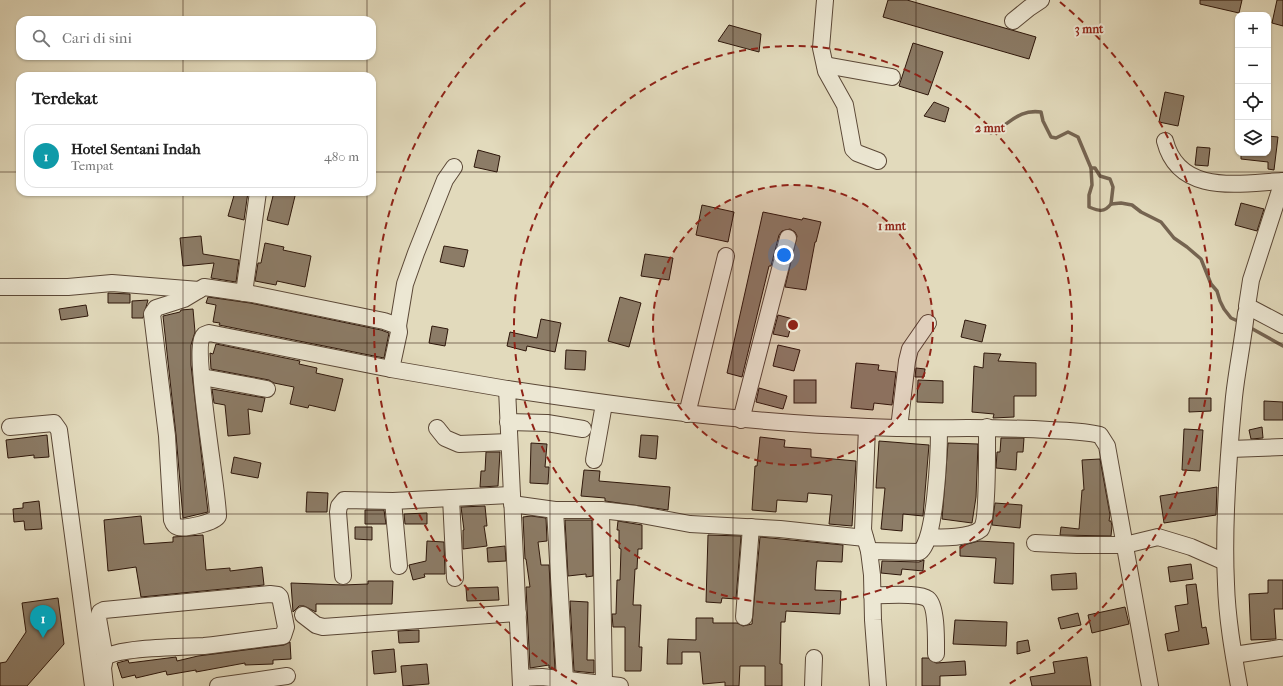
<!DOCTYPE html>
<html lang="id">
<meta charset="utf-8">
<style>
body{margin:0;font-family:"IM FELL French Canon",serif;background:#f2f2f2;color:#222}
.controls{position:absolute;right:12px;top:12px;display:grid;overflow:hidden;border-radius:8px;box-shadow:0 1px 3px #0004}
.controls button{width:36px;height:36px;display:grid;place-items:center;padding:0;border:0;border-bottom:1px solid #e0e0e0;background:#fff;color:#222;font:20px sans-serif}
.you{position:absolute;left:784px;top:255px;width:14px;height:14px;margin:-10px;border:3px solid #fff;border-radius:50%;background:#1a73e8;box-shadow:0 0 0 6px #1a73e833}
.badge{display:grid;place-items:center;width:26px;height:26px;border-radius:50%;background:#8f2418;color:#fff;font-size:13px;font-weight:700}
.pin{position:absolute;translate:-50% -33px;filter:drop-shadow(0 1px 2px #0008)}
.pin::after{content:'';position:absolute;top:21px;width:14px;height:12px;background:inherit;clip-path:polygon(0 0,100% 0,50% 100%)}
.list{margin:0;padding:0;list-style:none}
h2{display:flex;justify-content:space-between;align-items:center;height:52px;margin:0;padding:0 16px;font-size:17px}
h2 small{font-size:13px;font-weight:400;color:#767676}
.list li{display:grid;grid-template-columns:26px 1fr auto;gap:12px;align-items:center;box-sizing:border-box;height:64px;margin:0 8px 8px;padding:0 8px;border:1px solid #e0e0e0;border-radius:12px}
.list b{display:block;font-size:15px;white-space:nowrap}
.list p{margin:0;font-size:13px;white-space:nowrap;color:#767676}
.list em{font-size:13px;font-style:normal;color:#767676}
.icon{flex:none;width:22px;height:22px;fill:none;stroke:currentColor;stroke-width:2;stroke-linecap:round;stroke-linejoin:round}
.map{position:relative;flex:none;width:1283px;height:686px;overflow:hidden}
.search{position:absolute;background:#fff;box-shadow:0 1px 3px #0004;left:16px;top:16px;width:360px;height:44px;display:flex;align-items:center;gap:10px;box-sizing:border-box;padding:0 14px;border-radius:12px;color:#767676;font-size:15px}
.panel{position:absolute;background:#fff;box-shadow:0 1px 3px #0004;left:16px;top:72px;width:360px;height:124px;border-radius:12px}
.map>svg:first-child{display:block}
</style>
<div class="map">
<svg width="1283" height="686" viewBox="0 0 1283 686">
<rect width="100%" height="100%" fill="#e2dabc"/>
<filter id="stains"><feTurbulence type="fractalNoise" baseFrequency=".005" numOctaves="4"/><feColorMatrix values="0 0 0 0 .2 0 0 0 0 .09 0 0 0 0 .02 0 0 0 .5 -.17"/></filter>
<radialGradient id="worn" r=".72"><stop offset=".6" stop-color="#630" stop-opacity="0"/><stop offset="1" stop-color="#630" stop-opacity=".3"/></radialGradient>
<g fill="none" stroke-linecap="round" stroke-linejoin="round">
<g stroke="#756451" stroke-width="3.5">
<path d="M991,133C1011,124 1017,109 1041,112L1043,121L1051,137L1056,138L1068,132L1078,137L1091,168L1092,185L1089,195V207C1099,211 1104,213 1111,204L1121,203L1132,205L1141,212L1161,222L1174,238L1187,247L1201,259L1211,284L1217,291L1220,301L1224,309L1231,318L1240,322"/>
<path d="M1091,168H1095L1100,176L1110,179L1113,187L1111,204"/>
<path d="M1249,327L1283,346"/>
</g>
</g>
<g fill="#8c7c67" stroke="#2e170b">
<path d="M888,0H907L1036,37L1029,59L883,17Z"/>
<path d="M1200,0H1242L1239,13L1200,4Z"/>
<path d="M1277,0H1283V26L1272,23Z"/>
<path d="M729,25L761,34L759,52L718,41Z"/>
<path d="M913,43L943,52L928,95L899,86Z"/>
<path d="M1165,92L1184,96L1178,126L1159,122Z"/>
<path d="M934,102L949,108L945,122L924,116Z"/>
<path d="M1268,136L1278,137L1274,170L1268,169V162L1241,159V153H1268Z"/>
<path d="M1197,147L1210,148L1208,166L1195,165Z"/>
<path d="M478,150L500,156L497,172L474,167Z"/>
<path d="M235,192H248L244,220L228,216Z"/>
<path d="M274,192H296L288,225L267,220Z"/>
<path d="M1241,203L1264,209L1257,231L1235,225Z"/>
<path d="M702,205L734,212L728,242L696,235Z"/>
<path d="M763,212L802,220L803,218L821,222L816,242H815L806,290L785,287L797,236L795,232L790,229L782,231L779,235L771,266H769L742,377L727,373Z"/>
<path d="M201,236L203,254L239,260L236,282L211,278L214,263L183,266L180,238Z"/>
<path d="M265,243L284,247L283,250L311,256L305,287L277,281L276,285L255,281L258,263H261Z"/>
<path d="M444,246L468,250L464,267L440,262Z"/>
<path d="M645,254L673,258L669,280L641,276Z"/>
<path d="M108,293L130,294V303H108Z"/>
<path d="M208,297L250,303L381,330L389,333L384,358L219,325L220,323L213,322L216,305L206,303Z"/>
<path d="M620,297L641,303L629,347L608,341Z"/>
<path d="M148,300L143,318H132V301Z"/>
<path d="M86,305L88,316L61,320L59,309Z"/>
<path d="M193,309L195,332L191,345V365L208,512L183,518L176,435L163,316L180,312L181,310Z"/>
<path d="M778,315L793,319L788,337L773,334Z"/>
<path d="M541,319L561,323L555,352L527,346L526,351L507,346L510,332L537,338Z"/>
<path d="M965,320L986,325L982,342L961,337Z"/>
<path d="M432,326L448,329L445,346L429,343Z"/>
<path d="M216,344L300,361L299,364L317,368L316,373L343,379L335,411L309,405L308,408L290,404L294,387L274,383L269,380L211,369L210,353L213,354Z"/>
<path d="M778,345L800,350L794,371L773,366Z"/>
<path d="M566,350L586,351L585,370L565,369Z"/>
<path d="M984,353L1001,354L998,361L1036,363V396H1014V417L993,418L994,414L972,412L974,366L983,368Z"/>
<path d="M856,363L879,365L878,370L896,372L892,405L874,403L873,410L851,408Z"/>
<path d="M916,368L925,369L924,377H915Z"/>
<rect x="794" y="380" width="22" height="23"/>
<path d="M918,380L943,381V403L917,402Z"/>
<path d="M759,388L787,396L783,409L756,402Z"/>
<path d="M212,389L265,398L262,412L248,409L250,434L228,436L225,405L214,403Z"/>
<path d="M1189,398H1211V411L1189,412Z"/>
<path d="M1264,401L1283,402V420H1264Z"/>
<path d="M1262,427L1263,438L1251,439L1249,430Z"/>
<path d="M1184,429L1203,430L1200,471L1182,470Z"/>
<path d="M47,435L49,457L34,458V455L8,458L6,440Z"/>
<path d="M641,435L658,436L656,459L639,457Z"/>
<path d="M760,437L785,440L784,447L811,449V457L856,461L852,526L829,524L832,495L808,493L807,502L777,500L776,512L752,510L755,466H757Z"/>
<path d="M1001,438H1024L1023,452H1017L1016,470L996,468L997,452H1000Z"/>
<path d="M879,441L929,445L923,516L903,514L902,531L881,529L885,488H876Z"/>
<path d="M531,443L547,444L545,467H549L548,484L530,483Z"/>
<path d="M948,443L978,444L976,497L972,523L942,519Z"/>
<path d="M486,452H500L498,486L480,487L481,471H485Z"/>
<path d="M234,457L261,463L258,478L231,473Z"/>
<path d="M1100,459L1110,515L1109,521H1111L1112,526L1111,536L1060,535L1061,527L1079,529L1082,490H1084L1082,460Z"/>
<path d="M584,470L600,471L599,481L670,487L668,510L605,501V498L581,496Z"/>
<path d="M1217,487L1216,515L1164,523L1160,496Z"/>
<path d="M307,492L328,493L327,512H306Z"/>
<path d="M39,501L42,529L25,530L24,521L14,522L13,509L23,508V503Z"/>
<path d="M995,503L1022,505L1020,528L992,525Z"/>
<path d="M485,506L487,526H484L487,546L463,549V530H464L461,507Z"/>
<path d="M365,510H384L386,524H365Z"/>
<path d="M427,513V524H405L404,514Z"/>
<path d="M141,516L144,544L173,542V537L203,535L206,570L230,568V571L262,567L264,585L141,597L136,567L108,571L104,520Z"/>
<path d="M531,516L546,518L547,541L538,542L541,565H549L555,669L549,668V665L530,668L526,587H530L526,559H525L523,517Z"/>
<path d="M565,520H592L593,576L586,577V574L568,576Z"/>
<path d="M618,521L642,525V549H638L637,569H635L633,605H641L639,647H642L641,671H625V627H613L612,614H616L617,580H620L621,549L619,548V530H617Z"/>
<path d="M355,527H372V540L355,539Z"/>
<path d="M708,535L741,536L736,599L722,598L721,603L706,602Z"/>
<path d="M760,537L843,545L842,562L817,561L816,570L815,590L841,591L840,614L786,611L785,622H781L780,664H782V686H765V666H740L739,686H725V682L703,684L700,652H682V664H667L668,639L696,640V618H713V623H737L743,626L752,624Z"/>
<path d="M427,541L444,542L445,574H424L425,577L413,580L409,565L426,561Z"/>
<path d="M979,541L1014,543L1013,584L994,583L996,558L960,556V546Z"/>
<path d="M505,546L506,561L488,562L487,548Z"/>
<path d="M924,560L923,571L902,569L901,575L881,573L882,561L919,562Z"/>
<path d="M1191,564L1193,579L1170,582L1168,567Z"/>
<path d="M1076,573L1077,589L1052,590L1051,575Z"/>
<path d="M1268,580H1283V609H1274L1276,639L1251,640L1249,594L1268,593Z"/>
<path d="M368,581H393L392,604H316V612L304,606H299L293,612L291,583L343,585L368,584Z"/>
<path d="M1196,584L1202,628L1206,627L1209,644L1168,651L1165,634L1179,631L1175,606L1188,604L1186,585Z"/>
<path d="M498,587L499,600L467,601L466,588Z"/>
<path d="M58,598L64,644L27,686H0V663L6,662L26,632L22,603Z"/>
<path d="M570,601L588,602L587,660H594V673L574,671Z"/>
<path d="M1125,607L1129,624L1092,633L1088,615Z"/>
<path d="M1078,613L1081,625L1061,629L1058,618Z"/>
<path d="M955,620L1007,622L1006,646L953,644Z"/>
<path d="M419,630V642L399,643L398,631Z"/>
<path d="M1028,640L1030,651L1017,654V642Z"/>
<path d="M290,642L291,659L273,660V664L245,665V663L196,672V670L167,675L166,671L136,678L135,675L122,678L117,663L128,660L129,663L176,657L177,661L198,656L284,645Z"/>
<path d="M394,649L396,672L374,674L372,651Z"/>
<path d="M1087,657L1091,686H1032L1030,677L1055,673L1053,662Z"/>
<path d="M922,658H928L936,663L965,661L966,675L940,676V686H922Z"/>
<path d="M427,664L429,684L403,686L401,666Z"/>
</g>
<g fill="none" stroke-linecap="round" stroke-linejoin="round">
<g stroke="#5b4837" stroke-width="18">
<g id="minor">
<path d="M825,0L821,48L826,71L845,105L853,149L857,153L878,161"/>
<path d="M1013,21L1029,8L1041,0"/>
<path d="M825,65L892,77"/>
<path d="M1165,141C1179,196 1240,183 1283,181"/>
<path d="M1283,181L1251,280L1247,306L1283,325"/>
<path d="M0,287H68L112,283L199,290"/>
<path d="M204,287L252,294L384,321L398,326L399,332L391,369L209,333L204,335C191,346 218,489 218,516C214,523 185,529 178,527C174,526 173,523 172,520L167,436L152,314L156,308L184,299Z"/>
<path d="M244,293L258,192"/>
<path d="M398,326L405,284L416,253L445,180L454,167"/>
<path d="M391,369L507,389"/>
<path d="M202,377L267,389"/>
<path d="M687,414L726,256"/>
<path d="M741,420L788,238"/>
<path d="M508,422L547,423L583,429"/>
<path d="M10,427L54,423L59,430L93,686"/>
<path d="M867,427L863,530L869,551L872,575L873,620L878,686"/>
<path d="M437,428L445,438L459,444L509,442"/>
<path d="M899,428L907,361L910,349L928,323"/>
<path d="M1230,449L1283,447"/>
<path d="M594,460L604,404"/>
<path d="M451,498L455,578"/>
<path d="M393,501L399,566"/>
<path d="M512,504L555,510H601L636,514L690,524L780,529L865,538"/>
<path d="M555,510L565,680"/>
<path d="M601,510L604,684"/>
<path d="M929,537C941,538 971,538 981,529C988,521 987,442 987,427"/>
<path d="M1035,543L1077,545H1125L1158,537L1191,547L1225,562"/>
<path d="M869,551L919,552C936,544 939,449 939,429"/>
<path d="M343,576L338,512L339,506L344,500L393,501L512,495"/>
<path d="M872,595C885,596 918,592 928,599C937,606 936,643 936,654"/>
<path d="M303,615L316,625L323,627L518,613"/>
<path d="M744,617L751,527"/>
<path d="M1234,655L1280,648"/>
<path d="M105,658L98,618L100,612L104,610L270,594L278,595L280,597L286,627L283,636C257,639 231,643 204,646C185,647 116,647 105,658L103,668L105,686"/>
<path d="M521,678L542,677L620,686"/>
<path d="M218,686L287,676"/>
<path d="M521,686L507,389C627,407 747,423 868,427C928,430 989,426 1049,430C1066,431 1084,431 1100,435L1107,446L1150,686"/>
<path d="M813,686L814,658"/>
<path d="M1239,686C1233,652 1227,618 1226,584C1223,522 1228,458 1234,397C1237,369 1243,341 1246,313"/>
</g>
</g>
<use href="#minor" stroke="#ece7d3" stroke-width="16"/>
</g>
<path fill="none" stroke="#2e170b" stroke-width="1" stroke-opacity="0.55" d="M183,0V20M367,0V20M550,0V686M733,0V686M916,0V686M1100,0V686M183,56V76M367,56V76M0,172H20M372,172H1283M183,192V686M367,192V686M0,343H1283M0,514H1283"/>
<circle cx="793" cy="325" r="140" fill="#8f2418" fill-opacity=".12"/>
<g fill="none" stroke="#8f2418" stroke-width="2" stroke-dasharray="7 5">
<circle cx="793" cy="325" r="140"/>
<circle cx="793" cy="325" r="279"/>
<path d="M577 684A419 419 0 0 1 526 2M1060 2A419 419 0 0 1 1009 684"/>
</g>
<circle cx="793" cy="325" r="6" fill="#8f2418" stroke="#ece7d3" stroke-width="2"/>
<g font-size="12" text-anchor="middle" font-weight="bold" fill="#8f2418" stroke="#ece7d3" stroke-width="4" stroke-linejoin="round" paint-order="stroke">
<text x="1089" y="33">3 mnt</text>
<text x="990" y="132">2 mnt</text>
<text x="892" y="230">1 mnt</text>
</g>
<rect width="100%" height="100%" filter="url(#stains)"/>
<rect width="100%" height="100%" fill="url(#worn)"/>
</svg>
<div class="controls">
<button>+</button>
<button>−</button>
<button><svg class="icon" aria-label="locate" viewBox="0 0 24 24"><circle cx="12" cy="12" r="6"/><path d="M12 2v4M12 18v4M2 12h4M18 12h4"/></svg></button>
<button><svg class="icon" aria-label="layers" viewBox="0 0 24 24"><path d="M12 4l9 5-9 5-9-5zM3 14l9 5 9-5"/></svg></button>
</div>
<div class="you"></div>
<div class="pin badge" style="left:43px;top:638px;background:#0f9aa8">1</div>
<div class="search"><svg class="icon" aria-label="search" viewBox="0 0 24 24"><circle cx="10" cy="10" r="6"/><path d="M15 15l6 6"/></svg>Cari di sini</div>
<section class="panel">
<h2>Terdekat<small></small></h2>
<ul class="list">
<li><span class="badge" style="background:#0f9aa8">1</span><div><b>Hotel Sentani Indah</b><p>Tempat</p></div><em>480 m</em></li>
</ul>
</section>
</div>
